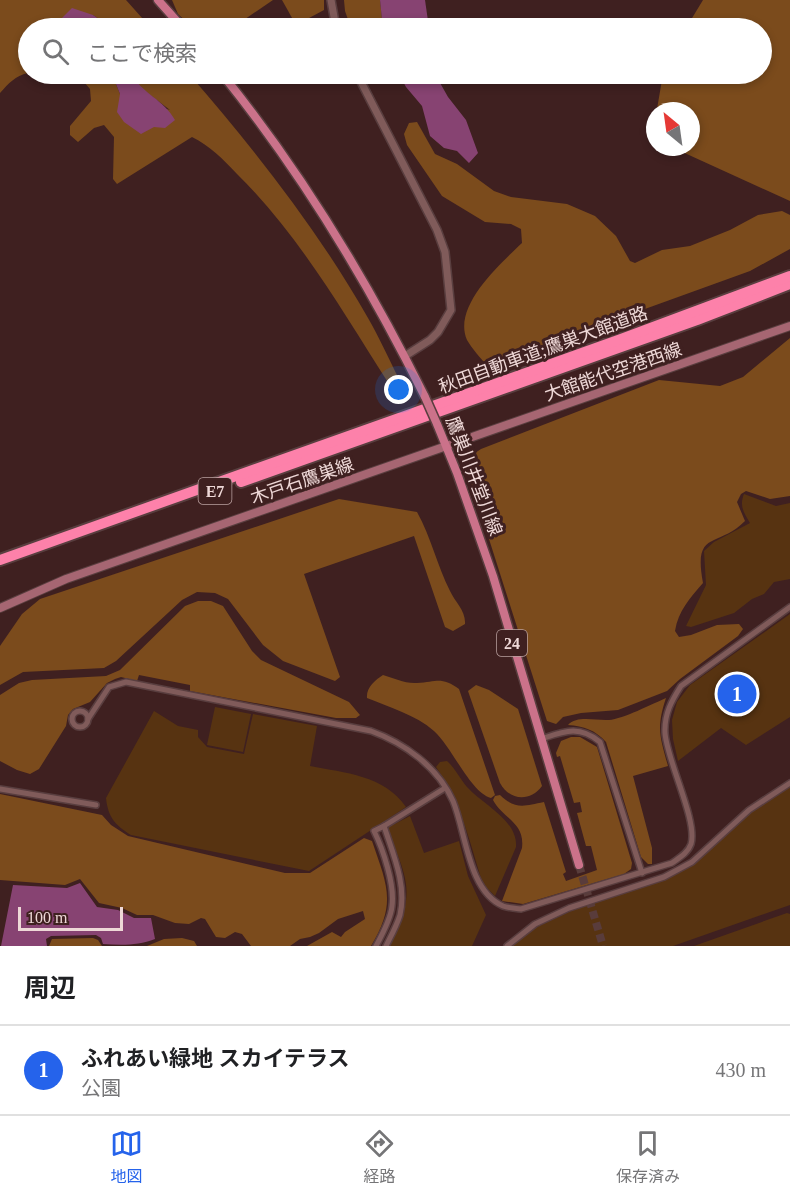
<!DOCTYPE html>
<html lang="ja">
<meta charset="utf-8">
<style>
body{margin:0;font-family:"Times New Roman","Noto Sans JP",serif;background:#f6f6f6;color:#202124}
.compass{position:absolute;left:646px;top:102px;width:54px;height:54px;border-radius:50%;background:#fff;box-shadow:0 3px 9px #0003;rotate:331deg}
.scale{position:absolute;left:18px;bottom:15px;width:105px;box-sizing:border-box;padding-left:6px;border:3px solid #eed8d7;border-top:0;font-size:16px;line-height:21px;white-space:nowrap;color:#eed8d7;-webkit-text-stroke:4px #3f2020;paint-order:stroke}
.you{position:absolute;left:399px;top:390px;width:21px;height:21px;margin:-15px;border:4px solid #fff;border-radius:50%;background:#1a73e8;box-shadow:0 0 0 9px #1a73e833}
.badge{display:grid;place-items:center;width:39px;height:39px;border-radius:50%;background:#2563eb;color:#fff;font-size:20px;font-weight:700}
.pin{position:absolute;translate:-50% -50%;border:3px solid #fff;box-shadow:0 2px 6px #0006}
.list{margin:0;padding:0;list-style:none}
h2{display:flex;justify-content:space-between;align-items:center;height:78px;margin:0;padding:0 24px;font-size:26px}
h2 small{font-size:20px;font-weight:400;color:#757577}
.list li{display:grid;grid-template-columns:39px 1fr auto;gap:18px;align-items:center;box-sizing:border-box;height:90px;padding:0 24px;border-top:2px solid #e0e0e0}
.list b{display:block;font-size:22px;white-space:nowrap}
.list p{margin:0;font-size:20px;white-space:nowrap;color:#757577}
.list em{font-size:20px;font-style:normal;color:#757577}
.icon{flex:none;width:33px;height:33px;fill:none;stroke:currentColor;stroke-width:2;stroke-linecap:round;stroke-linejoin:round}
.map{position:relative;flex:none;width:790px;height:946px;overflow:hidden}
.search{position:absolute;background:#fff;box-shadow:0 3px 9px #0003;left:18px;right:18px;top:18px;height:66px;display:flex;align-items:center;gap:15px;box-sizing:border-box;padding:0 21px;border-radius:33px;color:#757577;font-size:22px}
.sheet{height:168px;background:#fff}
nav{display:flex;justify-content:space-around;align-items:center;box-sizing:border-box;height:84px;border-top:2px solid #e0e0e0;background:#fff;font-size:16px;color:#757577}
nav a{display:grid;justify-items:center;gap:3px}
nav .on{color:#2563eb}
.map>svg:first-child{display:block}
</style>
<div class="map">
<svg width="790" height="946" viewBox="0 0 790 946">
<rect width="100%" height="100%" fill="#3f2020"/>
<g fill="#573311">
<path d="M744,494L776,506L790,503V579L774,582L764,594L752,599L734,613L691,627L686,626L706,585L704,551L714,542L750,523C744,513 739,506 744,494Z"/>
<path d="M790,614V717L746,745L721,728L678,761L673,739L672,720L677,702L690,685Z"/>
<path d="M215,707L251,714L243,752L207,745Z"/>
<path d="M154,711L178,726L198,730V737L207,747L244,754L253,714L317,726L310,766C345,773 384,775 406,807L309,871L131,835C115,825 108,817 106,798Z"/>
<path d="M447,761C455,768 460,779 467,787C483,805 518,820 516,847L495,896L486,887L481,878C469,838 460,802 436,767L440,762Z"/>
<path d="M790,786V905L673,946H511L537,927L571,911L664,880L696,863L748,814Z"/>
<path d="M410,816L424,853L459,841L468,876L486,915L472,946H390C396,932 404,917 406,901C410,877 395,850 387,828Z"/>
<path d="M787,913L790,914V946H694Z"/>
</g>
<g fill="#7b4b1c">
<path d="M0,0H126L151,28H112L93,15L55,25L57,28H28V73C15,76 9,83 0,93Z"/>
<path d="M172,0H273L232,28H193L178,14Z"/>
<path d="M282,0H324V10L296,25Z"/>
<path d="M344,0H380L383,28H351L345,11Z"/>
<path d="M703,0H790V201L678,150L677,147H691V111H658L657,109L663,74H762V28H686Z"/>
<path d="M77,74H112L120,94L170,110L137,85L131,74H189C255,150 318,230 368,318C379,337 389,359 399,379L389,384C343,312 299,235 237,174C223,159 210,146 192,137L117,184L113,179L114,137L104,125L94,128L78,142L70,135V126L91,101L90,89Z"/>
<path d="M417,122L435,154L457,164L494,191L511,197L567,204L595,216L616,236L630,261L635,263L662,250L690,246L730,230L758,215L782,211L790,215V249L750,271L487,366C481,358 472,349 467,340C452,306 501,263 522,243L521,229L511,224L485,222L442,196L407,145L404,134L409,123Z"/>
<path d="M790,338V496L770,499L746,491L741,494L737,502L745,521C717,549 693,529 703,583C690,598 678,611 675,631L679,637L691,635L717,625L739,624L743,629L738,636L680,679L667,691L618,710L581,713L563,717L556,724L547,721L467,470L472,455L481,449L659,380L720,386L743,377Z"/>
<path d="M339,499L417,512C431,537 437,565 450,591C455,602 466,611 465,624L453,631L445,627L414,536L304,574L340,677L335,681L283,661L263,645L228,599L215,593L197,592L182,600L116,661L104,668L23,672L0,685V646L22,614L40,599Z"/>
<path d="M198,601H211L223,606L252,651L261,660L349,702L360,715L356,718H336L190,691V685L139,675L137,681L121,677L115,679L107,683L90,702L73,709L68,715L66,726L39,769L30,774L17,770L0,761V695L19,683L32,680L106,676L120,670L185,606Z"/>
<path d="M383,675C394,678 405,684 417,683C437,682 441,676 459,689L495,795L491,798C470,792 452,747 434,731C416,715 389,707 367,698C366,688 375,680 383,675Z"/>
<path d="M476,685L489,690L518,709L542,786C530,802 510,801 500,783L468,691Z"/>
<path d="M666,698C656,728 660,737 668,766L633,776L652,848V864H648L641,857L606,742C595,730 584,726 568,725C577,715 596,721 609,720C623,719 652,704 666,698Z"/>
<path d="M571,737H580L597,747L632,863L631,869L624,874L523,904L502,901L522,848C525,822 503,819 493,800L495,796L500,795C516,810 524,806 544,802L566,872L563,874L566,881L597,870L591,846H586L577,813L582,812L580,802L574,803L560,756L557,757L556,753L561,741Z"/>
<path d="M0,794L102,815L111,825L128,836L285,873H310L364,838L372,841C387,885 397,903 371,946H307L332,932L341,937L345,932L365,919L363,911L338,919L319,933L310,937L300,939L290,946H251L242,934L235,932L225,938L216,937L205,919L201,918L189,924L175,923L153,915H137L122,908L99,903L80,879L65,885L0,880Z"/>
<path d="M93,938L98,940L102,946H49L52,939Z"/>
<path d="M182,938L194,941L197,946H147L164,939Z"/>
</g>
<g fill="#874372">
<path d="M380,0H425L429,28H388L382,20Z"/>
<path d="M72,8L93,15L112,28H57L55,25Z"/>
<path d="M112,74H131C142,93 164,100 175,120L165,128L154,127L141,134L124,122L117,112L120,94Z"/>
<path d="M399,74H435L448,97L466,120L478,153L469,163L457,151L444,148L430,136L422,106L406,87Z"/>
<path d="M80,883L97,907L118,910L134,918H151L155,939C138,946 120,945 103,944L101,938L96,935L51,936L46,939L47,946H1L13,885L67,888Z"/>
</g>
<g fill="none" stroke-linecap="round" stroke-linejoin="round">
<path stroke="#593c3b" stroke-width="8" stroke-dasharray="8 4" stroke-linecap="butt" d="M579,865L603,946"/>
<g stroke="#593e3f" stroke-width="8">
<g id="minor">
<circle cx="80" cy="719" r="8"/>
<path d="M88,719L109,687L126,682L371,731C404,743 438,767 453,801C466,832 468,891 503,906C508,908 515,908 521,909L672,863C679,858 688,853 691,844C698,821 667,761 665,733C664,714 672,700 681,686L790,607"/>
<path d="M541,739C565,731 579,725 600,742L642,873"/>
<path d="M0,789L96,805"/>
<path d="M376,946C382,935 391,918 392,906C395,885 383,849 374,831L384,826"/>
<path d="M386,946C391,936 397,925 400,915C407,885 393,854 384,826L445,788"/>
<path d="M507,946L535,924L569,908L664,877L692,862L749,810L790,783"/>
</g>
</g>
<g stroke="#593e3f" stroke-width="10">
<g id="tertiary">
<path d="M331,0L336,28"/>
<path d="M357,74L437,230L445,252L451,310L438,332L430,340L405,356"/>
</g>
</g>
<g stroke="#593e3f" stroke-width="10">
<path id="secondary" d="M0,608L66,579L790,326"/>
</g>
<g stroke="#593e3f" stroke-width="11">
<g id="primary">
<path d="M158,0L183,28"/>
<path d="M222,74C302,173 368,282 425,397"/>
<path d="M437,424L457,473L493,576L579,865"/>
</g>
</g>
<g stroke="#593e3f" stroke-width="14">
<g id="motorway">
<path d="M241,482L697,320L790,284"/>
<path d="M0,560L621,339L790,276"/>
</g>
</g>
<use href="#minor" stroke="#805b5a" stroke-width="5"/>
<use href="#tertiary" stroke="#805b5a" stroke-width="7"/>
<use href="#secondary" stroke="#a66672" stroke-width="8"/>
<use href="#primary" stroke="#cb728a" stroke-width="8"/>
<use href="#motorway" stroke="#fd81aa" stroke-width="10"/>
<g stroke="#593e3f" stroke-width="11" stroke-linecap="butt">
<path id="primary-bridge" d="M425,397L437,424"/>
</g>
<use href="#primary-bridge" stroke="#cb728a" stroke-width="8"/>
</g>
<g text-anchor="middle" dominant-baseline="central" stroke-width="6" stroke-linejoin="round" paint-order="stroke">
<g fill="#3f2020" stroke="#baa1a0" stroke-width="1.5">
<rect x="198.5" y="478" width="33" height="26" rx="4.5"/>
<rect x="497" y="630" width="30" height="26" rx="4.5"/>
</g>
<g font-size="16" font-weight="bold" fill="#eed8d7">
<text x="215" y="491">E7</text>
<text x="512" y="643">24</text>
</g>
<g font-size="18" fill="#eed8d7" stroke="#3f2020">
<text transform="translate(543 350) rotate(-20)">秋田自動車道;鷹巣大館道路</text>
<text transform="translate(613 372) rotate(-19)">大館能代空港西線</text>
<text transform="translate(474 476) rotate(69)">鷹巣川井堂川線</text>
<text transform="translate(302 481) rotate(-19)">木戸石鷹巣線</text>
</g>
</g>
</svg>
<svg class="compass" viewBox="-18 -18 36 36"><path d="M0-13l5 13h-10z" fill="#e53935"/><path d="M0 13l5-13h-10z" fill="#757577"/></svg>
<div class="scale">100 m</div>
<div class="you"></div>
<div class="pin badge" style="left:737px;top:694px">1</div>
<div class="search"><svg class="icon" aria-label="search" viewBox="0 0 24 24"><circle cx="10" cy="10" r="6"/><path d="M15 15l6 6"/></svg>ここで検索</div>
</div>
<section class="sheet">
<h2>周辺<small></small></h2>
<ul class="list">
<li><span class="badge">1</span><div><b>ふれあい緑地 スカイテラス</b><p>公園</p></div><em>430 m</em></li>
</ul>
</section>
<nav>
<a class="on"><svg class="icon" aria-label="map" viewBox="0 0 24 24"><path d="M3 6l6-2 6 2 6-2v14l-6 2-6-2-6 2zM9 4v14M15 6v14"/></svg>地図</a>
<a><svg class="icon" aria-label="directions" viewBox="0 0 24 24"><path d="M12 3l9 9-9 9-9-9zM9 14v-3h6M13 9l2 2-2 2"/></svg>経路</a>
<a><svg class="icon" aria-label="saved" viewBox="0 0 24 24"><path d="M7 4h10v16l-5-4-5 4z"/></svg>保存済み</a>
</nav>
